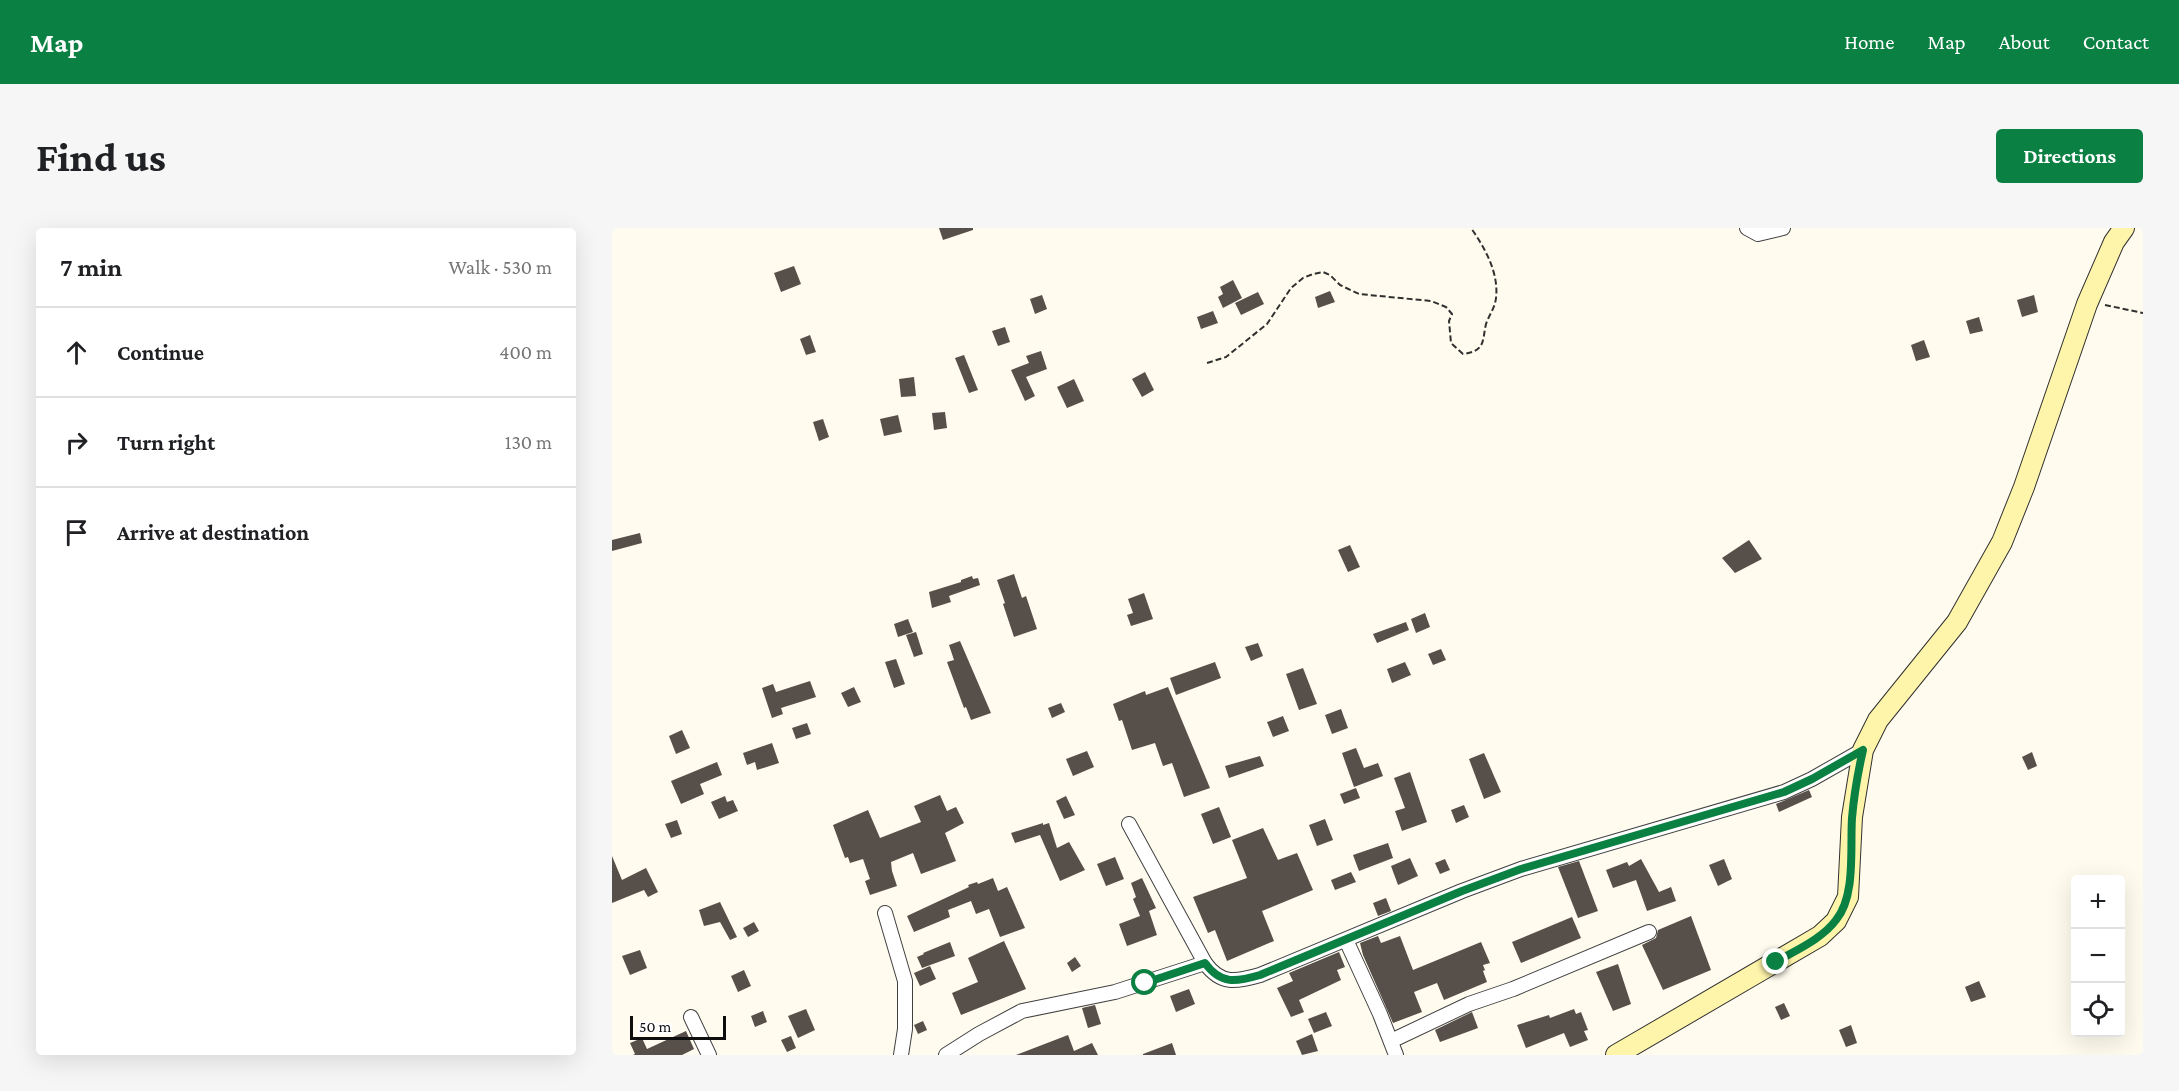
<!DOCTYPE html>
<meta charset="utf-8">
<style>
body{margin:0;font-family:"Crimson Pro",serif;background:#f6f6f6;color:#202124}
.controls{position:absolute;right:18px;bottom:18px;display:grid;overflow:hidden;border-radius:6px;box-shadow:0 6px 24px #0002}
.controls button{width:54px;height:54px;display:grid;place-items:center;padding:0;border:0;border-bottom:2px solid #e0e0e0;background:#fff;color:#202124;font:30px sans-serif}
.scale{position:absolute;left:18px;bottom:15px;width:96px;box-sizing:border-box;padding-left:6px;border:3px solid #0e0e0e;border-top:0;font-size:16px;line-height:21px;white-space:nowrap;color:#0e0e0e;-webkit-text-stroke:4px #fff;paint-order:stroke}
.stop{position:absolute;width:18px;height:18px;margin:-14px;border:4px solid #0b8043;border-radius:50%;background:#fff}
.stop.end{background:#0b8043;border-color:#fff;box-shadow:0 2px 6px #0008}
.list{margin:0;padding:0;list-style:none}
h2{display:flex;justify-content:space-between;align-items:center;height:78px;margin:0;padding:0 24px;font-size:26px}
h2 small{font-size:20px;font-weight:400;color:#757577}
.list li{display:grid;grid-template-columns:39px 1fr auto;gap:18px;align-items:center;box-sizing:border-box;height:90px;padding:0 24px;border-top:2px solid #e0e0e0}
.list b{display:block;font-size:22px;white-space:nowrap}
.list em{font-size:20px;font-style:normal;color:#757577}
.icon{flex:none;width:33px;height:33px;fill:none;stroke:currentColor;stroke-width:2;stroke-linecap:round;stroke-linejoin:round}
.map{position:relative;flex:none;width:1531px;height:827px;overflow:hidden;border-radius:6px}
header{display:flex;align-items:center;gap:36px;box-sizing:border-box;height:84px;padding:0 30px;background:#0b8043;color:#fff}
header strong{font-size:28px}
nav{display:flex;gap:33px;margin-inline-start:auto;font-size:21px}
.intro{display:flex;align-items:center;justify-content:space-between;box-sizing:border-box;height:144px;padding:0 36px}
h1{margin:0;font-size:42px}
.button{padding:15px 27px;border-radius:6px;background:#0b8043;color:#fff;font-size:21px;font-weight:700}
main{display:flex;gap:36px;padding:0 36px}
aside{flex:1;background:#fff;border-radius:6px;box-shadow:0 6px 24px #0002}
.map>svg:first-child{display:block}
</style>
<header>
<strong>Map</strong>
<nav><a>Home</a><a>Map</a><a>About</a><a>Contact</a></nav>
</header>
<div class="intro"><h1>Find us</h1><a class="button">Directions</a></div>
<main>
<aside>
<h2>7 min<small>Walk · 530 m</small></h2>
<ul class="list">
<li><svg class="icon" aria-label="ahead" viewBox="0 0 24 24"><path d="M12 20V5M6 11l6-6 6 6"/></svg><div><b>Continue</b></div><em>400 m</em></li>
<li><svg class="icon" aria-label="right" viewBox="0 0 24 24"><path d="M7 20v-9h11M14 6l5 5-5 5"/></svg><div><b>Turn right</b></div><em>130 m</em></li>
<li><svg class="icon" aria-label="arrive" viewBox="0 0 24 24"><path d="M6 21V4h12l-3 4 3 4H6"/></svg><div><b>Arrive at destination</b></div></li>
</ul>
</aside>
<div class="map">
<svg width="1531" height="827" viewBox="0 0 1531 827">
<rect width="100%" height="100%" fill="#fffcef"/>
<g fill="#574f4a">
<path d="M327,0H361V2L331,12Z"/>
<path d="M182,38L189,56L169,64L162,45Z"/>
<path d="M621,52L630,70L611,80L606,69L611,66L608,59Z"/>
<path d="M718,63L723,74L706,80L703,69Z"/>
<path d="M646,64L652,76L629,87L623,75Z"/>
<path d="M430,67L435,81L423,86L418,71Z"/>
<path d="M1422,67L1426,84L1410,89L1405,72Z"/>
<path d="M601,83L606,95L589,101L585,89Z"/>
<path d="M1367,89L1371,103L1358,106L1354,93Z"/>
<path d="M393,99L398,114L386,118L380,103Z"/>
<path d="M198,107L204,124L194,127L188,111Z"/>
<path d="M1312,112L1318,129L1304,133L1299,117Z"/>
<path d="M429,123L435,141L414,149L423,168L413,173L399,142L417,135L414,128Z"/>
<path d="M352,127L366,162L357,165L343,130Z"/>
<path d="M533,144L542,162L530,169L520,151Z"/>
<path d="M302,149L304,168L289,169L287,151Z"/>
<path d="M462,151L472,173L455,180L445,159Z"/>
<path d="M333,184L335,200L322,202L320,185Z"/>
<path d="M286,187L290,204L272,208L268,191Z"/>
<path d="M211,191L217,209L207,213L201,194Z"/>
<path d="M28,305L30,315L0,323V312Z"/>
<path d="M1137,312L1150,331L1123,345L1110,330Z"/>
<path d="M738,317L748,339L736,344L726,322Z"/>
<path d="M402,346L410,370L414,368L425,401L402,409L391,376L393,375L385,352Z"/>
<path d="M360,348L361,351L366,350L368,357L337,368L339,374L320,380L317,364L349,354V352Z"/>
<path d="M532,365L541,391L519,398L515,387L521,385L516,371Z"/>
<path d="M813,385L818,399L804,405L799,391Z"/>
<path d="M296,391L301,404L286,409L282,396Z"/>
<path d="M794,394L797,402L765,415L761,406Z"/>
<path d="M304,404L311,426L302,429L294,407Z"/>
<path d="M348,413L379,485L359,492L354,479L352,480L335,434L342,432L337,417Z"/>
<path d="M646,415L651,428L639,433L633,419Z"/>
<path d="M829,421L834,432L821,437L816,426Z"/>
<path d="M284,431L293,456L282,460L273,434Z"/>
<path d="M603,434L609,450L564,467L558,450Z"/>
<path d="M793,434L799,447L780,455L775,441Z"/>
<path d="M691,440L705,476L687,482L674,446Z"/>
<path d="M198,453L204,469L169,480L171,486L160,490L150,460L161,456L164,464Z"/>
<path d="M242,459L249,474L236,479L229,465Z"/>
<path d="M556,459L598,560L572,569L560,535L551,538L543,515L520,522L510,492L507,493L501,476L533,463L534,467Z"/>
<path d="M449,475L453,484L440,490L436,480Z"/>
<path d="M729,481L736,500L720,506L713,487Z"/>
<path d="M671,488L677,503L661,509L655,494Z"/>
<path d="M195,495L199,506L184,511L180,500Z"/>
<path d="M70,502L78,520L64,526L57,508Z"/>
<path d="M160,515L167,535L145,542L143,534L135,537L131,525Z"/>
<path d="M744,520L752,540L766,535L771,548L742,559L730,525Z"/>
<path d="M475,523L482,539L461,548L454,531Z"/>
<path d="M1420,524L1425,538L1416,542L1410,529Z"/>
<path d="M872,525L889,564L872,571L857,531Z"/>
<path d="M648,528L652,538L617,550L613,538Z"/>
<path d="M105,534L110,547L88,556L92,566L69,576L59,553Z"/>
<path d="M798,544L815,594L790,603L783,583L793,580L782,550Z"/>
<path d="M744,560L748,570L732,576L728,566Z"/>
<path d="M1197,562L1200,569L1167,584L1164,576Z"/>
<path d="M328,567L335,583L344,579L352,595L333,605L344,633L309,646L301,625L279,634L280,643L285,658L258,667L253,653L258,651L251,631L238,635L236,629L233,630L221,597L256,582L268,610L309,594L302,578Z"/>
<path d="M113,568L115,574L121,572L126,583L107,591L99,574Z"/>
<path d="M454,568L463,587L452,591L444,573Z"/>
<path d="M852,577L857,589L844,595L839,582Z"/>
<path d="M607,579L619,609L601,616L589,586Z"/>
<path d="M713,591L721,612L705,618L697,597Z"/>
<path d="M65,592L70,606L59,610L53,596Z"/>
<path d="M431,595V597L437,595L445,620L457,614L473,642L448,653L428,607L403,615L399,605Z"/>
<path d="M651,600L666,632L685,625L701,662L650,683L662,713L615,733L603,702L596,705L581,669L635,650L620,612Z"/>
<path d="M776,615L781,630L747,643L741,627Z"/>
<path d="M0,628L10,652L34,640L46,664L36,669L32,662L0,675Z"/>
<path d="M503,629L512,651L494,658L485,636Z"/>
<path d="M798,630L806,648L786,657L779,638Z"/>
<path d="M833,631L838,642L828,646L823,635Z"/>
<path d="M1029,631L1047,664L1059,659L1064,673L1035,683L1024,652L1001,660L994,642L1015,634L1017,638Z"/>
<path d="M1112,631L1120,651L1106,658L1097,637Z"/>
<path d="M967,633L986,683L966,690L946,639Z"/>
<path d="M739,644L744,654L723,662L719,652Z"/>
<path d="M381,650L386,663L395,659L413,700L388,709L377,681L364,686L359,673L336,682L338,689L302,704L295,688L357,659L356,657L365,654L366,656Z"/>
<path d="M530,650L544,680L537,683L545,707L515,718L507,696L528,688L521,671L524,669L519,655Z"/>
<path d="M774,670L779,683L766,688L761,675Z"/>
<path d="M108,674L125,709L118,712L108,694L92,698L87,682Z"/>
<path d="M1079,688L1099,742L1051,762L1030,717L1044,710L1046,702Z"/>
<path d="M960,689L969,710L909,735L900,714Z"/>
<path d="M142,694L147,703L136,709L131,700Z"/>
<path d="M766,708L769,715L788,708L801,742L869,714L878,735L871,737L873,742L871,743L875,754L832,772L825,755L802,764L810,784L781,795L751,727L748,715Z"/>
<path d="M392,713L414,761L349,787L340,765L366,754L356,730Z"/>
<path d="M338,714L343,728L310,740L305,729L312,726L311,725Z"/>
<path d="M28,722L35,740L18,747L10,728Z"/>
<path d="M727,724L733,739L725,742L729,752L687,772L692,784L679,789L665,760L681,753L677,745Z"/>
<path d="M463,729L469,738L460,744L455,735Z"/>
<path d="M1006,736L1019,776L1001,783L984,744Z"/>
<path d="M318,738L324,751L308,758L302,745Z"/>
<path d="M132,742L139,758L126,764L119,748Z"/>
<path d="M1367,753L1374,769L1359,774L1353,759Z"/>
<path d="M577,761L583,776L564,784L558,768Z"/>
<path d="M1172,775L1178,788L1169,792L1163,779Z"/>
<path d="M483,777L489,796L476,800L470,780Z"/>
<path d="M194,781L203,802L186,810L176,788Z"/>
<path d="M962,781L964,786L969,784L976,802L972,803L976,812L958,819L952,805L914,820L905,797L937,787L938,790Z"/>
<path d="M151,783L155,794L143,799L139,788Z"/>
<path d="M714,784L720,798L702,805L696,791Z"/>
<path d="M860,784L866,800L828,814L823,802Z"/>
<path d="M311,793L315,802L306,806L302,797Z"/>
<path d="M1239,797L1245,815L1234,819L1227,802Z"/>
<path d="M74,803L82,821L70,827H21L23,826L18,815L30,810L35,821Z"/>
<path d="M700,806L706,823L690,827L684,813Z"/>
<path d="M456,807L462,823L480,815L486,827H404Z"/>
<path d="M179,808L184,820L175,824L169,812Z"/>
<path d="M560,815L564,827H531V826Z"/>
</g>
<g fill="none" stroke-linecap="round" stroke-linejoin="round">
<g stroke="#414141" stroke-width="16">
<g id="street">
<path d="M1135,0L1146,6L1171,0"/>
<path d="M517,596L593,735C609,757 624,754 648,747L850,663L909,641L1172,564L1200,551L1251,522"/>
<path d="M273,685L293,753V801L289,827"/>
<path d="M734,712L768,786L784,827"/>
<path d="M79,789L97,827"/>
<path d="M779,813L857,776L901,761L1037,704"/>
<path d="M334,827L367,806L410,783L503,764L593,735"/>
</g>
</g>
<g stroke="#303030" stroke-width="22">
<path id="secondary" d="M1004,827L1208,708L1224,693L1236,669L1240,589L1251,522L1266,492L1345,394L1390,314L1412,259L1475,76L1502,14L1512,0"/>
</g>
<g stroke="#303030" stroke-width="2" stroke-dasharray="6 3" stroke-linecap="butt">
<path d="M1493,77L1531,85"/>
<path d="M595,135L614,129L655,96L679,60L691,50L701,46L711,44L718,47L728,57L747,66L819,73L834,79L840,86L837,93L839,115L851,126C874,123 870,113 874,96C877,87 883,80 884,70C887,45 873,20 859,0"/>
</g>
<use href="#street" stroke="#fff" stroke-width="14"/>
<use href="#secondary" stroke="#fff5aa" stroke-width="20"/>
</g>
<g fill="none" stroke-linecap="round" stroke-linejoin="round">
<path stroke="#0b8043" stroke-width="8" d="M533,755L593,735C609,757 624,754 648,747L850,663L909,641L1172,564L1200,551L1251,522C1246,544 1242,567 1240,590C1238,620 1244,668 1224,692C1210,711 1184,722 1164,734"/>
</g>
</svg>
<div class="controls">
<button>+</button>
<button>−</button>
<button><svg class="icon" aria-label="locate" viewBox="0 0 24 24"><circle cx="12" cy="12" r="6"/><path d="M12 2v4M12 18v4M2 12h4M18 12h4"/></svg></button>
</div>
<div class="scale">50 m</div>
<div class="stop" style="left:533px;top:755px"></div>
<div class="stop end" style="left:1164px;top:734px"></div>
</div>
</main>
